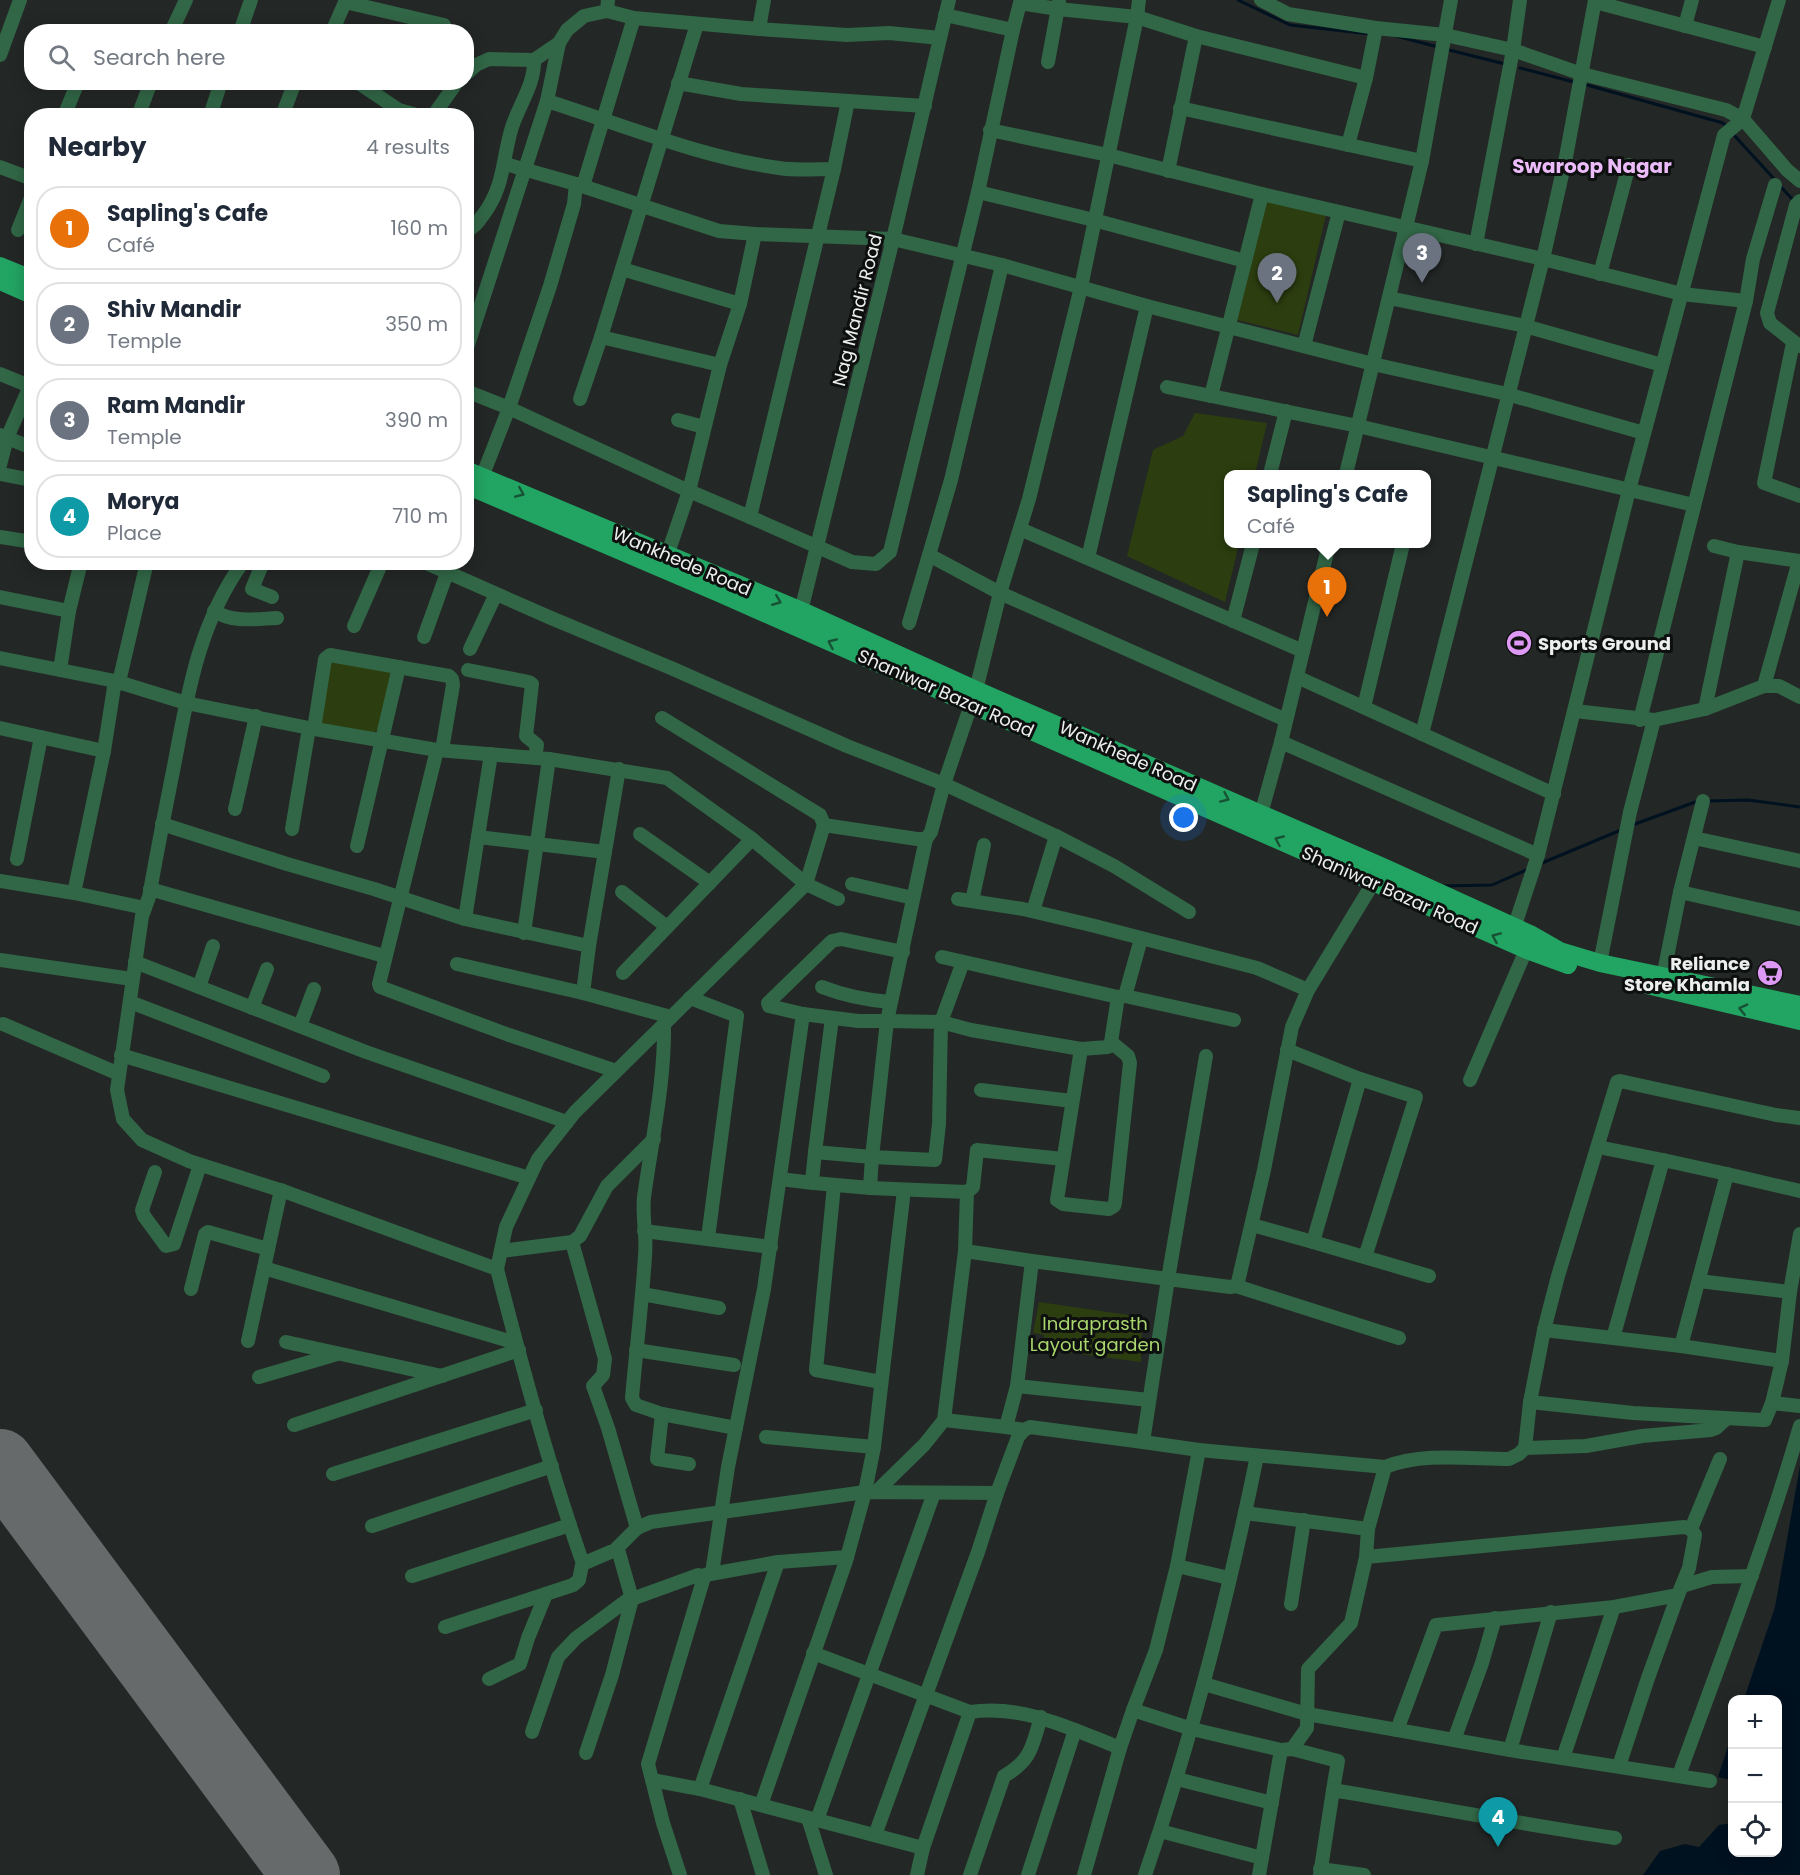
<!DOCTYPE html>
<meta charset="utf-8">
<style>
body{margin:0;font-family:Poppins,sans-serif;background:#f2f2f3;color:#1f2937}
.controls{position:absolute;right:18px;bottom:18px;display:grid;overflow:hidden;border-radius:12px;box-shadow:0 3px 15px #0003}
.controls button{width:54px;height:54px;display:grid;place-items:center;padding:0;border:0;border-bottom:2px solid #e0e1e3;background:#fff;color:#1f2937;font:30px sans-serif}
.you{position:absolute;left:1184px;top:818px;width:21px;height:21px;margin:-15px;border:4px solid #fff;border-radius:50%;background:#1a73e8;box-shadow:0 0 0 9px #1a73e833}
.badge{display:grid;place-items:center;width:39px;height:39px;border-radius:50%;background:#745b8c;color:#fff;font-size:20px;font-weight:700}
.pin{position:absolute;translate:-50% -50px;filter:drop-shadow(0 2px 3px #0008)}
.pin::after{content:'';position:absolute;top:32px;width:21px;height:18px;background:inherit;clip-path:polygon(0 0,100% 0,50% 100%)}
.popup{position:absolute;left:1224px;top:470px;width:207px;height:78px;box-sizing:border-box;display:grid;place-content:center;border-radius:12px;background:#fff;filter:drop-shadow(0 2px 4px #0005);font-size:20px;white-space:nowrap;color:#747a83}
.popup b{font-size:22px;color:#1f2937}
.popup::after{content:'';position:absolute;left:50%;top:100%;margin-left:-12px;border:12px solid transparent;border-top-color:#fff}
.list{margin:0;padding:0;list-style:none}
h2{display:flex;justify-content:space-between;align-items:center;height:78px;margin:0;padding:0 24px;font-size:26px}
h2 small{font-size:20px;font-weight:400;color:#747a83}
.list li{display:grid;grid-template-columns:39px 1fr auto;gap:18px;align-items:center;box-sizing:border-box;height:84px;margin:0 12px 12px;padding:0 12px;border:2px solid #e0e1e3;border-radius:24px}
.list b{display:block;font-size:22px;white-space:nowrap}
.list p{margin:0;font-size:20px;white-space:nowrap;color:#747a83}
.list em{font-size:20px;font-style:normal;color:#747a83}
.icon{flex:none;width:33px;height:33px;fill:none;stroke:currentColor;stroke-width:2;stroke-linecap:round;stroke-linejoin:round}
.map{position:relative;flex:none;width:1800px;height:1875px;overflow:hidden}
.search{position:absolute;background:#fff;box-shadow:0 3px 15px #0003;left:24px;top:24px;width:450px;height:66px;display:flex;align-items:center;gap:15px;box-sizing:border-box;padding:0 21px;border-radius:24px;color:#747a83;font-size:22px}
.panel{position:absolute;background:#fff;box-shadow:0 3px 15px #0003;left:24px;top:108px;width:450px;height:462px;border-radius:24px}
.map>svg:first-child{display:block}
</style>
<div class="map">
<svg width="1800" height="1875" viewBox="0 0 1800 1875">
<rect width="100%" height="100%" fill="#232726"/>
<g fill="#2c3e0f">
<path d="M1266,201L1326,215L1298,335L1237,320Z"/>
<path d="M1195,413L1267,423L1255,474H1228V544H1239L1225,602L1127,556L1153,450L1183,436Z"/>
<path d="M328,661L392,671L380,728L373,733L320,724Z"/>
<path d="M1039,1302L1142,1317L1141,1362L1042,1349L1044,1335L1033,1333Z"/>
</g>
<g fill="#001120">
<path d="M1800,1466V1875H1643L1660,1851L1685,1844L1699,1847L1719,1825L1732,1823V1852H1778V1700L1744,1699L1775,1607Z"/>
<path d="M1732,1734V1780L1718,1777Z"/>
</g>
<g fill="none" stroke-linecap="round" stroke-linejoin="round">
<g stroke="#001120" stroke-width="3">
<path d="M1238,0L1290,25L1371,34"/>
<path d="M1396,36L1438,47"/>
<path d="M1449,50L1505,64"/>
<path d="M1520,68L1574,82"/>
<path d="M1587,85L1723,123L1728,128"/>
<path d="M1732,133L1776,181"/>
<path d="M1780,186L1794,201"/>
<path d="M1708,801L1748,800L1800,807"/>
<path d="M1635,824L1698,801"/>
<path d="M1542,863L1621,830"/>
<path d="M1443,886L1492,885L1526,870"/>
</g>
<path stroke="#666a6a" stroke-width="68" d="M0,1463L306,1875"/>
<g stroke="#316646" stroke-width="14">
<path d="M764,0L759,29L847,35L889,33L940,38"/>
<path d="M1261,0L1288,14L1376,28L1445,35L1513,50L1582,74L1726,110L1743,119L1787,170L1800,181"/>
<path d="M345,2L444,25"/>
<path d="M1595,2L1765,47"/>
<path d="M607,11L634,18L759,29"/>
<path d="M945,15L1013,30L1020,3L1058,9L1137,17L1196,36L1366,78"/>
<path d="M1685,26L1692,0"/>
<path d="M1013,30L978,192L1094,220L1245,261"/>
<path d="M171,32L186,0"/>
<path d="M240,32L251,0"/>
<path d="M332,32L346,0"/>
<path d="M0,55L20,0"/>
<path d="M1048,62L1059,2"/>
<path d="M466,74L476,65L489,59L534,60L559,43L567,30L584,16L607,11L608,0"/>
<path d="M357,82L399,110L420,116"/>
<path d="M678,83L741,94L925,106"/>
<path d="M547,101C623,125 700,157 779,168C797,171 816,169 834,169"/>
<path d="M1180,108L1422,161"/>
<path d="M64,116L78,82"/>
<path d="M138,116L151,82"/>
<path d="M210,116L221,82"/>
<path d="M282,116L295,82"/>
<path d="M433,116L457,82"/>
<path d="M990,130L1108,155L1262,194L1543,259L1682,294L1746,301"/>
<path d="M1348,145L1366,78L1376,28"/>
<path d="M505,164L576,184L719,231L755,234L893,239L1002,265L1147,306L1373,364L1507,394L1644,433"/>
<path d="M0,167L32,179"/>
<path d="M1168,171L1196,36"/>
<path d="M583,186L634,18"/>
<path d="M18,230L32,195"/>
<path d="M466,231C474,228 478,222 483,215C505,186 502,159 512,127C519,105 535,84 534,60"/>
<path d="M1476,244L1513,50L1520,0"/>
<path d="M622,269L740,304"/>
<path d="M1600,274L1629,165"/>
<path d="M1389,298L1525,326L1662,365"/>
<path d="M601,337L697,24"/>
<path d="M1793,343L1764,483L1800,496"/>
<path d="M1304,346L1339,212"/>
<path d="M1799,346L1770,323L1767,313L1796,205L1800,201"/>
<path d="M466,351L547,101L559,43"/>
<path d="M0,374L32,387"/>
<path d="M1167,387L1358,426L1694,505"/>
<path d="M466,391L509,408L550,286L574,204L576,184"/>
<path d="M1211,396L1262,194"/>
<path d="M580,399L601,337L720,365"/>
<path d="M678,420L704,427"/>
<path d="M0,435L32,448"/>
<path d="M0,465L7,438L30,386"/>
<path d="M0,474L32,480"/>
<path d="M1270,474L1286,411"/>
<path d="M1346,474L1422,161L1451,0"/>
<path d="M482,477L509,408L689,491L720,365L740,304L755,234"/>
<path d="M750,517L852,562L876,564L890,552L978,192"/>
<path d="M1020,529L1303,651"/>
<path d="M0,537L32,542"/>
<path d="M1714,546L1738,552L1800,561"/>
<path d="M929,555L1000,593L1286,720"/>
<path d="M667,556L689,491L750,517L834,169L848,101"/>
<path d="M1088,558L1147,306"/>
<path d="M243,562C200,621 188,691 175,761C166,806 157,852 149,897L142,916L117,1090L123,1119L142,1140L189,1161L286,1192L497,1269C522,1366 548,1463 581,1558L587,1562L615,1550L637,1528L651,1522L865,1492L997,1493L1018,1437L1024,1430L1030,1427L1143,1442L1168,1279L1230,1287L1236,1286L1238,1282L1264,1170L1292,1027L1308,990L1378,875"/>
<path d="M263,562L252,589L272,597"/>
<path d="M424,562L551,618L671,668L847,746L944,784L1056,836L1114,866L1189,912"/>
<path d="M0,597L69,611L81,562"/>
<path d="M214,611C233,623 255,619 277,618"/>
<path d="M799,619L893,239L949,0"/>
<path d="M1233,621L1253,544"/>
<path d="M909,623L951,480L1002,265"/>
<path d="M354,626L382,562"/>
<path d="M424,637L447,573"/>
<path d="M470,649L496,594"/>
<path d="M0,658L60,670L69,611"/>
<path d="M60,670L115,681"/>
<path d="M468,670L529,682L532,684L526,736L537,745L535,758"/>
<path d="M1297,677L1554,794"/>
<path d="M119,682L147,562"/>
<path d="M1764,686H1779L1800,697"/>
<path d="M1364,707L1403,544"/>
<path d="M1705,709L1738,552"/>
<path d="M1575,711L1654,720L1705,709L1764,686L1799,561"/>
<path d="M662,718L820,815L824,825"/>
<path d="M1640,720L1746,301L1753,259L1775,185"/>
<path d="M0,728L104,751L115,681L186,703L309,728L437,750L549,759L667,778L752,839L806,884L838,899"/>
<path d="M314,729L325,659L330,655L449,676L452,679L453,685L442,750"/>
<path d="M1422,734L1543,259L1566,157L1595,0"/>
<path d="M1281,742L1538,855"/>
<path d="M437,750L379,984L380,987L509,1035L616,1071"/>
<path d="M235,809L256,716"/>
<path d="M1261,814L1281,742L1329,544"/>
<path d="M162,824L287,864L374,889L465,919L589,946L583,993L671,1017"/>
<path d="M292,829L309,728"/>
<path d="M640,834L710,883"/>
<path d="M478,837L605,852"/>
<path d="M1694,838L1800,861"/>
<path d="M357,846L399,667"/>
<path d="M17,859L41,737"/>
<path d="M0,881L74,893L145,908"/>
<path d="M852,884L913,898"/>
<path d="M150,889L384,956"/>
<path d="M622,892L667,927"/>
<path d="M1680,892L1703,801"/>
<path d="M74,893L104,751"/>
<path d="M958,899L1023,909L1091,925L1257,968L1308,990"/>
<path d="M972,901L984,845"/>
<path d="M1033,911L1056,836"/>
<path d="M465,919L491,754"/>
<path d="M1514,928L1538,855L1629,490L1724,135L1743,119L1779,0"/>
<path d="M524,933L549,759"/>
<path d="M589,946L619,769"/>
<path d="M942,957L1118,997L1125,996L1141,939"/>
<path d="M0,960L132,979"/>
<path d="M135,962L366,1052L567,1122"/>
<path d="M963,962L941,1022L971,1030L1081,1049L1108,1047L1111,1042L1118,997"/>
<path d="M1600,963L1630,812L1654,720"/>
<path d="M457,964L583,993"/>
<path d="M623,973L752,839"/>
<path d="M1663,977L1680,892L1800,919"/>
<path d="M199,987L213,946"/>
<path d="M822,987C845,996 866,1000 890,1002"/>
<path d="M1125,996L1234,1020"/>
<path d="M690,998L737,1016L708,1238"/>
<path d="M130,1002L323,1076"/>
<path d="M252,1008L267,969"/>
<path d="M803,1014L769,1006L768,1003L832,941L841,939L903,952"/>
<path d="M832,1018L815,1152L872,1157L870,1188"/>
<path d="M887,1021L941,1022L939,1124L935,1160L872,1157Z"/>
<path d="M664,1023C665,1082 652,1139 644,1197C642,1217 647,1236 645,1256C642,1304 636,1351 632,1398L636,1405L662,1414L736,1428"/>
<path d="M3,1024L119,1074"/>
<path d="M300,1026L314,989"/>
<path d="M1081,1049L1057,1200L1063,1204L1109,1209L1114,1206L1115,1203L1130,1063L1128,1056L1111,1042"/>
<path d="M121,1055L529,1178"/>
<path d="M1360,1079L1416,1097L1365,1257"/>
<path d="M1470,1080L1529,943"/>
<path d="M981,1090L1072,1101"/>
<path d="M1800,1118L1776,1115L1620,1081L1617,1082L1558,1276L1544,1330L1530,1402L1633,1413L1762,1420H1765L1772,1403L1800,1406"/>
<path d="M815,1152L812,1181L814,1183L870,1188L967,1192L965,1251"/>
<path d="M155,1172L142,1210L144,1216L166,1246L174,1244L200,1165"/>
<path d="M1727,1174L1800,1191"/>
<path d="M780,1179L813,1183"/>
<path d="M834,1185L816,1370L881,1382"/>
<path d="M967,1192L973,1187L977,1150L1063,1159"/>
<path d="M1252,1225L1313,1242L1360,1079L1287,1050"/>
<path d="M644,1231L771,1247"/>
<path d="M572,1242L605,1359L603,1375L593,1386L608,1428L637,1528"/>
<path d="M1313,1242L1429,1276"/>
<path d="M501,1251L572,1242L580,1236L607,1186L654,1139"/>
<path d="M264,1268L516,1343"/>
<path d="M497,1269L506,1227L538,1159L575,1112L806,884L824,825L917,839H926L931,832L944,784L976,690L1000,593L1029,499L1081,287L1137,17L1139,0"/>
<path d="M1236,1286L1399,1338"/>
<path d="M191,1289L205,1234L208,1232L268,1249"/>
<path d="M1790,1292L1800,1234"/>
<path d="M642,1294L719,1308"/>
<path d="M1544,1330L1613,1338L1663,1160L1598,1147"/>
<path d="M1613,1338L1681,1346L1727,1174L1663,1160"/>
<path d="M248,1341L281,1190"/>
<path d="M286,1342L442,1376"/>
<path d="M1681,1346L1782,1361L1790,1292L1699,1281"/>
<path d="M636,1350L734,1365"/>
<path d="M259,1377L337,1354"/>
<path d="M1017,1386L1149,1400"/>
<path d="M1772,1403L1782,1361"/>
<path d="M662,1414L657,1459L689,1464"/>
<path d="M944,1420L965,1251L1032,1261"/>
<path d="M294,1425L519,1350"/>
<path d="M1024,1430L1006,1427L1017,1386L1032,1261L1168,1279L1206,1056"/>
<path d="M766,1437L874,1447"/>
<path d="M1143,1442L1199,1450L1385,1467C1423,1452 1469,1459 1509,1459L1519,1454L1525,1448L1530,1402"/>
<path d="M1525,1448L1586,1446L1642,1436L1711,1430L1716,1428L1725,1420"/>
<path d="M333,1474L536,1410"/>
<path d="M876,1492L924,1445L944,1420L1006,1427"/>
<path d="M1245,1513L1368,1529L1385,1467"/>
<path d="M372,1526L552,1466"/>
<path d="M1691,1529L1720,1459"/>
<path d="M615,1550L619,1553L632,1599L698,1575L704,1577L648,1764L663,1823L680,1875"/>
<path d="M1366,1557L1684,1527L1691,1529L1695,1535L1689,1568L1678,1595L1614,1607L1436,1625L1397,1730"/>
<path d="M1177,1566L1229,1578"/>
<path d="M712,1573L728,1467L764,1289L803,1014L858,1021H887L926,839"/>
<path d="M705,1575L778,1562L847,1557"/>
<path d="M412,1576L570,1525"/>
<path d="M1682,1586L1712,1577L1752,1576"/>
<path d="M1291,1604L1304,1520"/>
<path d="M445,1627L573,1585L579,1580L583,1560"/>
<path d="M813,1653L970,1712L923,1848"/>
<path d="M489,1679L520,1664L528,1638L546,1594"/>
<path d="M1204,1684L1307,1714L1516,1751L1710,1781"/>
<path d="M1133,1710L1156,1650L1177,1566L1199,1450"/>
<path d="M970,1712C1023,1704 1072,1729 1120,1748"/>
<path d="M532,1732L558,1657L576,1638L630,1598"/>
<path d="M1454,1740L1482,1663L1495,1618"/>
<path d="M1292,1749L1307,1728L1308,1669L1351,1623L1366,1557L1368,1529"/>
<path d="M1510,1750L1551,1612"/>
<path d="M586,1753L612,1675L632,1599"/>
<path d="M1563,1758L1614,1607"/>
<path d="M1619,1766L1648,1678L1678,1595"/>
<path d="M1679,1775C1721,1659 1766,1544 1800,1426"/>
<path d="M1177,1779L1272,1803"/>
<path d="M652,1780L700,1789L923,1848L917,1875"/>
<path d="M700,1789L778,1562"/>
<path d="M740,1799L763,1875"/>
<path d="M761,1805L846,1561L865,1492L874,1447L904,1190"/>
<path d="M808,1818L826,1875"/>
<path d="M817,1820L934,1493"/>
<path d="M1160,1831L1262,1858"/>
<path d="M875,1835L978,1552L997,1493"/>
<path d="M1320,1869L1364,1875"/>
<path d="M970,1875L1004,1776C1032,1760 1032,1746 1041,1717"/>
<path d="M1028,1875L1075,1730"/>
<path d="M1084,1875L1120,1748L1133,1710L1192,1729L1281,1750L1292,1749L1338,1761L1333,1790"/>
<path d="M1145,1875C1192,1738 1228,1598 1257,1456"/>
<path d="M1259,1875L1281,1750"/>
<path d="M1320,1875L1333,1790C1427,1806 1520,1824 1615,1838"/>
</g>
<g stroke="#22a462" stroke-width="18">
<path d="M0,266L32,279"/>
<path d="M0,281L32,295"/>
<path d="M466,470L802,611L976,690L1383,867L1532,935L1560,951L1600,963L1800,1005"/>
<path d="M466,485L719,593L1527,950L1568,965"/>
<path d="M1647,985L1800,1021"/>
</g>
</g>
<defs><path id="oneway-chevron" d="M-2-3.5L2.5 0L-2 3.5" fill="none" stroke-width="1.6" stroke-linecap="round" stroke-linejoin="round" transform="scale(1.5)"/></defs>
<g stroke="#175234">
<use href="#oneway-chevron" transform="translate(520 493) rotate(23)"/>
<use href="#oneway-chevron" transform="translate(777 601) rotate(22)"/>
<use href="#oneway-chevron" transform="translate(832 643) rotate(-156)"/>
<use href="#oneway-chevron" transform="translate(1225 798) rotate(24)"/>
<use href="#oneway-chevron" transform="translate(1279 840) rotate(-156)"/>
<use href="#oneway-chevron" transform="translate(1496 937) rotate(-156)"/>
<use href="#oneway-chevron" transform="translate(1743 1009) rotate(-167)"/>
</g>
<defs>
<g id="stadium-disc" transform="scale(1.35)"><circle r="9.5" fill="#dd99f3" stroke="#0e0f0f"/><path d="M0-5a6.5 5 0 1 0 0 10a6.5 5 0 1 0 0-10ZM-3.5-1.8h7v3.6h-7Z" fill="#111"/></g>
<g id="supermarket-disc" transform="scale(1.35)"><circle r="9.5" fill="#dd99f3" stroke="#0e0f0f"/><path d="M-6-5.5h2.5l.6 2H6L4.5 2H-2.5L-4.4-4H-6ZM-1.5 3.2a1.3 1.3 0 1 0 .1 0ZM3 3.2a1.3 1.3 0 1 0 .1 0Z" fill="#111"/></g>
</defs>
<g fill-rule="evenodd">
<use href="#stadium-disc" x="1519" y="643"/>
<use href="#supermarket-disc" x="1770" y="973"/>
</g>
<g text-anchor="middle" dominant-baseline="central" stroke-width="6" stroke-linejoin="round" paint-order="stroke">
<g font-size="18" fill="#edefef" stroke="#0e0f0f">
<text transform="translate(857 310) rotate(-76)">Nag Mandir Road</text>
<text transform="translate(682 561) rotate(23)">Wankhede Road</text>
<text transform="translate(946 693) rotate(24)">Shaniwar Bazar Road</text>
<text transform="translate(1128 756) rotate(24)">Wankhede Road</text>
<text transform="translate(1390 890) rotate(24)">Shaniwar Bazar Road</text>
</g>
<g font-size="18" font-weight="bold" fill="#edefef" stroke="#0e0f0f" text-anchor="start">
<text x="1538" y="643">Sports Ground</text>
<text x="1750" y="963" text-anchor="end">Reliance<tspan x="1750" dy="21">Store Khamla</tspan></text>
</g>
<g font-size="18" fill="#a9d66d" stroke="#0e0f0f">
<text x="1095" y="1323">Indraprasth<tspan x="1095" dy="21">Layout garden</tspan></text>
</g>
<g font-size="20" font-weight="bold" fill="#ebbbfa" stroke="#0e0f0f">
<text x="1592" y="166">Swaroop Nagar</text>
</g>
</g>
</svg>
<div class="controls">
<button>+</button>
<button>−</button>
<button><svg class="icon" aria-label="locate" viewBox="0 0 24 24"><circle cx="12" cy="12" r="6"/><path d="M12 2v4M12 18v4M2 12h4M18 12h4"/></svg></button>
</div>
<div class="you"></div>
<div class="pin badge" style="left:1327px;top:617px;background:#e8710a">1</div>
<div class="popup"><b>Sapling's Cafe</b>Café</div>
<div class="pin badge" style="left:1277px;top:303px;background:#6b7280">2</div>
<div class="pin badge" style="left:1422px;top:283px;background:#6b7280">3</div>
<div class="pin badge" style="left:1498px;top:1847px;background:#0f9aa8">4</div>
<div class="search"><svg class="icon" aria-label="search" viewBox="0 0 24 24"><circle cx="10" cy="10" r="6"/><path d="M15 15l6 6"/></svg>Search here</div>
<section class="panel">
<h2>Nearby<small>4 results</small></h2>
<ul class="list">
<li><span class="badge" style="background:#e8710a">1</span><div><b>Sapling's Cafe</b><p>Café</p></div><em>160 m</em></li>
<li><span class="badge" style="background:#6b7280">2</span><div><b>Shiv Mandir</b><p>Temple</p></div><em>350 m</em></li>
<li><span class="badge" style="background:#6b7280">3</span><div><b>Ram Mandir</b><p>Temple</p></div><em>390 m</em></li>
<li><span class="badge" style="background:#0f9aa8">4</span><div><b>Morya</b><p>Place</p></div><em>710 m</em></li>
</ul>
</section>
</div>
